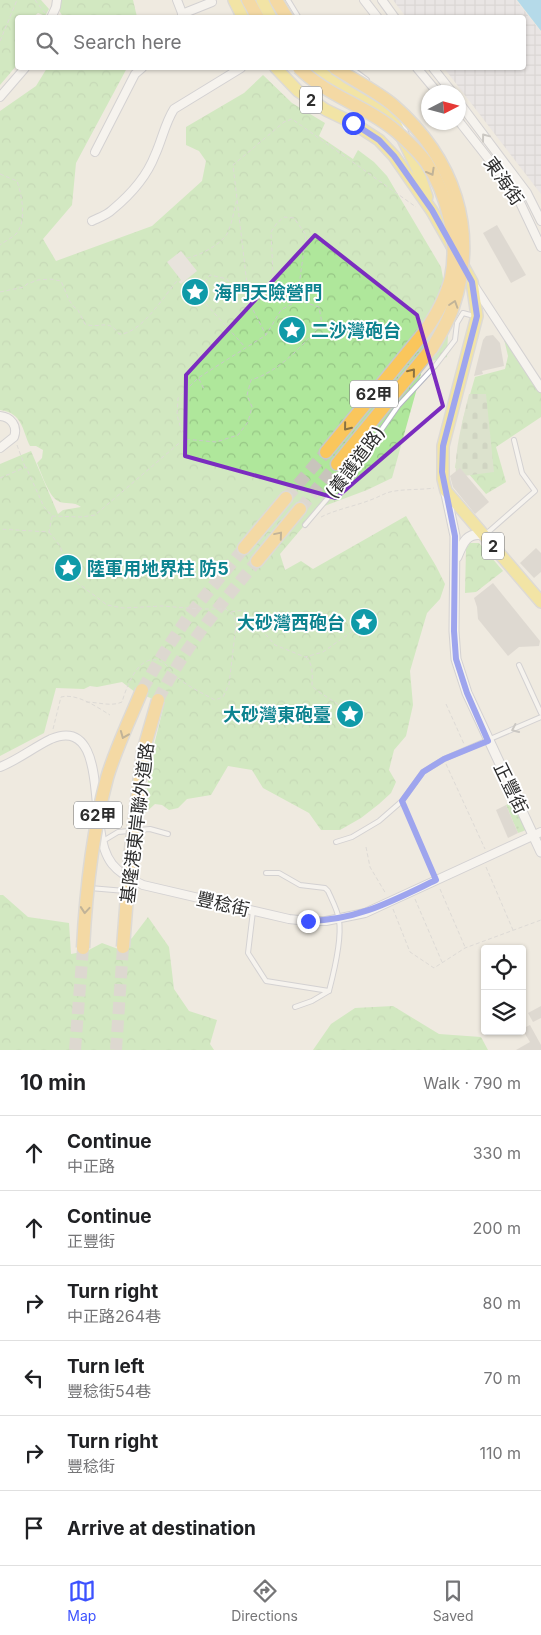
<!DOCTYPE html>
<meta charset="utf-8">
<style>
body{margin:0;font-family:Inter,"Noto Sans TC",sans-serif;background:#f6f6f6;color:#202124}
.controls{position:absolute;right:15px;bottom:15px;display:grid;overflow:hidden;border-radius:5px;box-shadow:0 1px 4px #0004}
.controls button{width:45px;height:45px;display:grid;place-items:center;padding:0;border:0;border-bottom:1px solid #e0e0e0;background:#fff;color:#202124;font:25px sans-serif}
.compass{position:absolute;left:421px;top:85px;width:45px;height:45px;border-radius:50%;background:#fff;box-shadow:0 1px 4px #0004;rotate:84deg}
.stop{position:absolute;width:15px;height:15px;margin:-11px;border:4px solid #3d52ff;border-radius:50%;background:#fff}
.stop.end{background:#3d52ff;border-color:#fff;box-shadow:0 1px 5px #0008}
.list{margin:0;padding:0;list-style:none}
h2{display:flex;justify-content:space-between;align-items:center;height:65px;margin:0;padding:0 20px;font-size:21px}
h2 small{font-size:16px;font-weight:400;color:#757577}
.list li{display:grid;grid-template-columns:32px 1fr auto;gap:15px;align-items:center;box-sizing:border-box;height:75px;padding:0 20px;border-top:1px solid #e0e0e0}
.list b{display:block;font-size:19px;white-space:nowrap}
.list p{margin:0;font-size:16px;white-space:nowrap;color:#757577}
.list em{font-size:16px;font-style:normal;color:#757577}
.icon{flex:none;width:28px;height:28px;fill:none;stroke:currentColor;stroke-width:2;stroke-linecap:round;stroke-linejoin:round}
.map{position:relative;flex:none;width:541px;height:1050px;overflow:hidden}
.search{position:absolute;background:#fff;box-shadow:0 1px 4px #0004;left:15px;right:15px;top:15px;height:55px;display:flex;align-items:center;gap:12px;box-sizing:border-box;padding:0 18px;border-radius:5px;color:#757577;font-size:19px}
.sheet{height:515px;background:#fff}
nav{display:flex;justify-content:space-around;align-items:center;box-sizing:border-box;height:70px;border-top:1px solid #e0e0e0;background:#fff;font-size:14px;color:#757577}
nav a{display:grid;justify-items:center;gap:2px}
nav .on{color:#3d52ff}
.map>svg:first-child{display:block}
</style>
<div class="map">
<svg width="541" height="1050" viewBox="0 0 541 1050">
<defs>
<pattern id="industrial-grid" width="8" height="8" patternUnits="userSpaceOnUse" patternTransform="scale(1.25)"><rect width="8" height="8" fill="#e3e0e8"/><path d="M0 4h8M4 0v8" fill="none" stroke="#c3c0c7"/></pattern>
<pattern id="forest-crowns" width="20" height="18" patternUnits="userSpaceOnUse" patternTransform="scale(1.25)"><rect width="20" height="18" fill="#afe79b"/><path d="M2 6a3 3 0 1 1 6 0M12 15a3 3 0 1 1 6 0" fill="none" stroke="#97c686"/></pattern>
<pattern id="cemetery-stones" width="16" height="16" patternUnits="userSpaceOnUse" patternTransform="scale(1.25)"><rect width="16" height="16" fill="#c5dab6"/><path d="M2 7V4a2 2 0 0 1 4 0v3zM10 15v-3a2 2 0 0 1 4 0v3z" fill="#aabb9d"/></pattern>
<pattern id="garden-dots" width="8" height="8" patternUnits="userSpaceOnUse" patternTransform="scale(1.25)"><rect width="8" height="8" fill="#afe79b"/><path d="M2 2h.1M6 6h.1" fill="none" stroke="#97c686" stroke-width="1.8" stroke-linecap="round"/></pattern>
</defs>
<rect width="100%" height="100%" fill="#efeae0"/>
<path fill="url(#industrial-grid)" d="M393,0H516L541,32V194L444,68H524V18L406,17Z"/>
<g fill="url(#forest-crowns)">
<path d="M0,0H41L49,9L45,16L38,13L33,17L18,18L17,65L0,85Z"/>
<path d="M53,0H133L137,17H63Z"/>
<path d="M47,68H127L76,163L72,205L43,239L56,261L152,226L202,181L206,161L199,151L186,145V127L244,93L263,75L292,103L325,123L319,136L353,159L358,150L374,162L387,176L441,267L449,311L447,357L424,363L392,478L367,490L319,508L280,554L285,570L301,561L313,569L406,516L436,566L445,584L440,599L427,613L410,671L413,705L406,736L394,750L389,770L396,782L391,793L379,804L361,818L340,830H321L309,813L263,788L252,770L228,766L211,795L187,799L178,808L169,810L162,805L155,804L144,814L151,757L163,709L161,702L135,692L122,682L97,687L90,686L84,689L56,688L44,733L0,756V539L13,538L0,539V464L31,451L58,514L63,510L81,507C74,501 65,505 58,501C49,497 41,472 37,463L42,458L43,450L36,446H30C22,430 23,413 0,410V111L36,86Z"/>
<path d="M504,339L541,393V417L496,447L506,482L486,494L462,466L455,468L463,419L475,377L505,369L508,356Z"/>
<path d="M470,543H479L503,571L476,592L465,593L466,549Z"/>
<path d="M0,895H3L28,917L69,923L71,954L87,951L102,943L118,949L132,938L148,917L169,947L174,989L189,1011L217,1020L210,1044L214,1050H0Z"/>
<path d="M393,1006L439,1034L481,1037L488,1050H313L331,1024L355,1008Z"/>
</g>
<path fill="url(#cemetery-stones)" d="M469,394H486L494,472L456,477C454,450 463,420 469,394Z"/>
<path fill="url(#garden-dots)" d="M513,802L526,830L518,833L506,805Z"/>
<path fill="#dfdcd7" d="M181,251L197,271L181,284L179,282L181,280L167,262Z"/>
<path fill="#70c7f4" d="M517,0H541V31Z"/>
<g fill="#cbc6bf">
<path d="M497,225L526,275L511,283L483,233Z"/>
<path d="M493,335L500,343L504,366L482,371L483,374L474,376L483,340L486,336Z"/>
<path d="M460,468L489,502L475,514L453,487L450,476Z"/>
<path d="M536,548L541,553V572L534,578L520,563Z"/>
<path d="M493,583L540,641L539,646L519,647L508,656L478,619L477,607L474,598Z"/>
<path d="M506,805L518,833L508,838L496,810Z"/>
<path d="M541,1006V1018L533,1022L528,1013Z"/>
<path d="M530,1025L541,1045V1050H516L530,1042L522,1029Z"/>
</g>
<g fill="none" stroke-linecap="round" stroke-linejoin="round">
<g stroke="#c8c4bc" stroke-width="12" stroke-dasharray="12 6" stroke-linecap="butt">
<path d="M286,498L326,452"/>
<path d="M300,509L337,464"/>
<path d="M142,690L163,654L190,614L244,548"/>
<path d="M158,700C184,648 220,605 257,561"/>
<path d="M75,1050L83,948"/>
<path d="M116,1050L123,947"/>
</g>
<g stroke="#b3b5c1" stroke-width="6">
<g id="service">
<path d="M288,0L299,18"/>
<path d="M351,68L367,80"/>
<path d="M402,120L407,135"/>
<path d="M305,525L361,459L398,406L435,366L455,340L457,323L463,313L474,316"/>
<path d="M486,534L535,491L522,473L514,440"/>
<path d="M519,665L541,713"/>
<path d="M103,841L118,832L150,829L168,834"/>
<path d="M336,842L352,837L379,821L402,801L423,772L444,759L541,717"/>
<path d="M266,873H279L300,885L325,888L328,891C332,900 338,911 339,920C342,939 334,972 329,991L312,1001L295,1007"/>
<path d="M90,888L125,891"/>
<path d="M253,911L248,953L266,981L329,991"/>
</g>
</g>
<g stroke="#b3b5c1" stroke-width="10">
<g id="minor">
<path d="M177,0L184,18"/>
<path d="M364,0L378,18"/>
<path d="M382,0L395,18"/>
<path d="M182,14L212,2"/>
<path d="M51,18L56,7L57,0"/>
<path d="M417,68L437,92"/>
<path d="M433,68L452,92"/>
<path d="M0,97L25,68"/>
<path d="M458,101L527,193L541,221"/>
<path d="M458,120L516,194L541,247"/>
<path d="M95,152L135,74L142,68"/>
<path d="M92,221C98,218 107,215 112,210C129,196 147,176 155,155C162,140 165,123 174,109L241,68"/>
<path d="M475,287L541,388"/>
<path d="M0,416C11,417 18,426 14,437L0,448"/>
<path d="M0,767C18,760 34,747 51,739C94,721 94,779 97,804"/>
<path d="M100,828C104,861 114,872 143,885L289,919L308,921H326L365,913L541,832"/>
</g>
</g>
<g stroke="#b3b5c1" stroke-width="11">
<g id="tertiary">
<path d="M446,494L455,536L454,631L456,659L467,693L541,852"/>
<path d="M457,557C463,542 467,532 484,535"/>
</g>
</g>
<g stroke="#c8c8c8" stroke-width="14">
<g id="primary">
<path d="M234,0L243,18"/>
<path d="M262,0L271,18"/>
<path d="M276,68L298,91L326,110L353,123L379,140L394,156L432,211L453,248"/>
<path d="M315,68L340,87L389,116L396,125L417,168L427,197"/>
<path d="M461,262L472,282L477,316L443,446V479L446,491L541,602"/>
</g>
</g>
<g stroke="#c8c8c8" stroke-width="15">
<g id="trunk">
<path d="M248,0L258,18"/>
<path d="M276,0L287,18"/>
<path d="M326,452L422,335"/>
<path d="M337,464L432,348"/>
<path d="M244,548L286,498"/>
<path d="M257,561L300,509"/>
</g>
</g>
<g stroke="#c8c8c8" stroke-width="1" stroke-dasharray="4 2.5" stroke-linecap="butt">
<path d="M35,0L45,13"/>
<path d="M0,41L17,0"/>
<path d="M0,174L17,181C22,195 27,222 16,234C12,238 5,241 0,245"/>
<path d="M187,258C199,256 220,245 227,234C232,224 234,210 237,199"/>
<path d="M187,279L193,289"/>
<path d="M0,292L24,287L27,284L38,280L50,279L61,281L69,300L74,307L78,310L85,324C100,330 107,317 119,334C140,335 164,296 177,281L179,282"/>
<path d="M197,294L245,347"/>
<path d="M249,301L233,165L284,122L292,119L416,207"/>
<path d="M250,304L266,335"/>
<path d="M199,379L204,389"/>
<path d="M184,439L177,415L178,398L198,378L266,335L281,310L297,301"/>
<path d="M17,445L25,467"/>
<path d="M0,478L26,467L44,507L52,516L49,532L0,529"/>
<path d="M52,516L81,517L95,515L184,439L216,442L238,435L248,422L252,407L247,395L251,380C280,371 303,345 322,323L319,307L297,300L306,235L294,218L284,217L277,223L271,232L273,275L268,288L249,303L246,293L235,290L227,279L210,275L201,287"/>
<path d="M321,517C337,509 356,506 373,499C381,496 386,492 395,491C407,489 420,490 434,488"/>
<path d="M49,532L60,546L71,578L107,605L123,608L162,606L201,609H226L234,616L236,626L229,684L223,697L215,700C202,693 189,687 178,678C173,675 170,668 165,664C141,647 127,685 122,702C111,707 98,702 86,702"/>
<path d="M231,612L244,610L275,645L305,657L323,652L364,623"/>
<path d="M306,657C314,665 312,676 312,686C323,697 338,701 348,714"/>
<path d="M446,704L464,744"/>
<path d="M53,729L61,697C77,693 97,707 110,715"/>
<path d="M446,764L485,849"/>
<path d="M404,806L434,873"/>
<path d="M366,847L370,867L386,894"/>
<path d="M486,867L513,930"/>
<path d="M440,889L465,947"/>
<path d="M415,899L442,962"/>
<path d="M393,909L410,952L434,968L465,948L541,920"/>
</g>
<use href="#service" stroke="#fff" stroke-width="4"/>
<use href="#minor" stroke="#fff" stroke-width="8"/>
<use href="#tertiary" stroke="#fff" stroke-width="9"/>
<use href="#primary" stroke="#f6de5d" stroke-width="11"/>
<use href="#trunk" stroke="#fac65c" stroke-width="12"/>
<g stroke="#c8c8c8" stroke-width="15" stroke-linecap="butt">
<g id="trunk-bridge">
<path d="M299,68C327,96 367,106 397,132C407,141 418,151 426,162C447,193 459,240 451,278C446,298 434,319 422,335"/>
<path d="M335,68C354,80 376,91 393,105C454,158 479,230 453,307C448,322 440,335 432,348"/>
<path d="M123,947L130,858L143,752L158,700"/>
<path d="M83,948C86,890 92,834 107,778C115,750 131,717 142,690"/>
</g>
</g>
<use href="#trunk-bridge" stroke="#fac65c" stroke-width="12"/>
</g>
<defs><path id="oneway-chevron" d="M-2-3.5L2.5 0L-2 3.5" fill="none" stroke-width="1.6" stroke-linecap="round" stroke-linejoin="round" transform="scale(1.25)"/></defs>
<g stroke="#a0a0a0">
<use href="#oneway-chevron" transform="translate(485 137) rotate(-127)"/>
<use href="#oneway-chevron" transform="translate(515 729) rotate(155)"/>
</g>
<g stroke="#897242">
<use href="#oneway-chevron" transform="translate(431 172) rotate(61)"/>
<use href="#oneway-chevron" transform="translate(454 304) rotate(-72)"/>
<use href="#oneway-chevron" transform="translate(412 372) rotate(-51)"/>
<use href="#oneway-chevron" transform="translate(347 427) rotate(129)"/>
<use href="#oneway-chevron" transform="translate(279 535) rotate(-50)"/>
<use href="#oneway-chevron" transform="translate(124 735) rotate(112)"/>
<use href="#oneway-chevron" transform="translate(85 910) rotate(95)"/>
</g>
<g fill="none" stroke-linecap="round" stroke-linejoin="round">
<path stroke="#3d52ff" stroke-width="6" d="M308,921C358,920 392,901 436,880L402,801L423,772L444,759L488,741L467,693L456,659L454,631L455,536L442,472L443,446L477,316L472,282L432,210L394,156L379,140L353,123"/>
</g>
<path d="M0 0H541V1050H0ZM315,235L417,315L443,406L336,498L185,456L186,375Z" fill="#efeae0" fill-opacity=".55" fill-rule="evenodd"/>
<path fill="none" stroke="#7b2cbf" stroke-width="4" stroke-linejoin="round" d="M315,235L417,315L443,406L336,498L185,456L186,375Z"/>
<defs>
<g id="sight-disc" transform="scale(1.4375)"><circle r="9.5" fill="#0f9aa8" stroke="#fff"/><path d="M0-6L1.8-2.2L6-1.7L2.9 1.2L3.7 5.4L0 3.3L-3.7 5.4L-2.9 1.2L-6-1.7L-1.8-2.2Z" fill="#fff"/></g>
</defs>
<g fill-rule="evenodd">
<use href="#sight-disc" x="195" y="292"/>
<use href="#sight-disc" x="292" y="330"/>
<use href="#sight-disc" x="68" y="568"/>
<use href="#sight-disc" x="364" y="622"/>
<use href="#sight-disc" x="350" y="714"/>
</g>
<g text-anchor="middle" dominant-baseline="central" stroke-width="4" stroke-linejoin="round" paint-order="stroke">
<g fill="#fff" stroke="#6c6c6c" stroke-width="1">
<rect x="300" y="86.5" width="22" height="27" rx="4"/>
<rect x="350" y="380.5" width="48" height="27" rx="4"/>
<rect x="482" y="532.5" width="22" height="27" rx="4"/>
<rect x="74" y="801.5" width="48" height="27" rx="4"/>
</g>
<g font-size="16" font-weight="bold" fill="#2d2d2d">
<text x="311" y="100">2</text>
<text x="374" y="394">62甲</text>
<text x="493" y="546">2</text>
<text x="98" y="815">62甲</text>
</g>
<g font-size="18" fill="#2d2d2d" stroke="#fff">
<text transform="translate(504 181) rotate(55)">東海街</text>
<text transform="translate(355 462) rotate(-53)">(養護道路)</text>
<text transform="translate(511 788) rotate(64)">正豐街</text>
<text transform="translate(137 823) rotate(-83)">基隆港東岸聯外道路</text>
<text transform="translate(223 904) rotate(13)">豐稔街</text>
</g>
<g font-size="18" font-weight="bold" fill="#0d838f" stroke="#fff" text-anchor="start">
<text x="214" y="292">海門天險營門</text>
<text x="311" y="330">二沙灣砲台</text>
<text x="87" y="568">陸軍用地界柱 防5</text>
<text x="345" y="622" text-anchor="end">大砂灣西砲台</text>
<text x="331" y="714" text-anchor="end">大砂灣東砲臺</text>
</g>
</g>
</svg>
<div class="controls">
<button><svg class="icon" aria-label="locate" viewBox="0 0 24 24"><circle cx="12" cy="12" r="6"/><path d="M12 2v4M12 18v4M2 12h4M18 12h4"/></svg></button>
<button><svg class="icon" aria-label="layers" viewBox="0 0 24 24"><path d="M12 4l9 5-9 5-9-5zM3 14l9 5 9-5"/></svg></button>
</div>
<svg class="compass" viewBox="-18 -18 36 36"><path d="M0-13l5 13h-10z" fill="#e53935"/><path d="M0 13l5-13h-10z" fill="#757577"/></svg>
<div class="stop" style="left:353px;top:123px"></div>
<div class="stop end" style="left:308px;top:921px"></div>
<div class="search"><svg class="icon" aria-label="search" viewBox="0 0 24 24"><circle cx="10" cy="10" r="6"/><path d="M15 15l6 6"/></svg>Search here</div>
</div>
<section class="sheet">
<h2>10 min<small>Walk · 790 m</small></h2>
<ul class="list">
<li><svg class="icon" aria-label="ahead" viewBox="0 0 24 24"><path d="M12 20V5M6 11l6-6 6 6"/></svg><div><b>Continue</b><p>中正路</p></div><em>330 m</em></li>
<li><svg class="icon" aria-label="ahead" viewBox="0 0 24 24"><path d="M12 20V5M6 11l6-6 6 6"/></svg><div><b>Continue</b><p>正豐街</p></div><em>200 m</em></li>
<li><svg class="icon" aria-label="right" viewBox="0 0 24 24"><path d="M7 20v-9h11M14 6l5 5-5 5"/></svg><div><b>Turn right</b><p>中正路264巷</p></div><em>80 m</em></li>
<li><svg class="icon" aria-label="left" viewBox="0 0 24 24"><path d="M17 20v-9H6M10 6l-5 5 5 5"/></svg><div><b>Turn left</b><p>豐稔街54巷</p></div><em>70 m</em></li>
<li><svg class="icon" aria-label="right" viewBox="0 0 24 24"><path d="M7 20v-9h11M14 6l5 5-5 5"/></svg><div><b>Turn right</b><p>豐稔街</p></div><em>110 m</em></li>
<li><svg class="icon" aria-label="arrive" viewBox="0 0 24 24"><path d="M6 21V4h12l-3 4 3 4H6"/></svg><div><b>Arrive at destination</b></div></li>
</ul>
</section>
<nav>
<a class="on"><svg class="icon" aria-label="map" viewBox="0 0 24 24"><path d="M3 6l6-2 6 2 6-2v14l-6 2-6-2-6 2zM9 4v14M15 6v14"/></svg>Map</a>
<a><svg class="icon" aria-label="directions" viewBox="0 0 24 24"><path d="M12 3l9 9-9 9-9-9zM9 14v-3h6M13 9l2 2-2 2"/></svg>Directions</a>
<a><svg class="icon" aria-label="saved" viewBox="0 0 24 24"><path d="M7 4h10v16l-5-4-5 4z"/></svg>Saved</a>
</nav>
